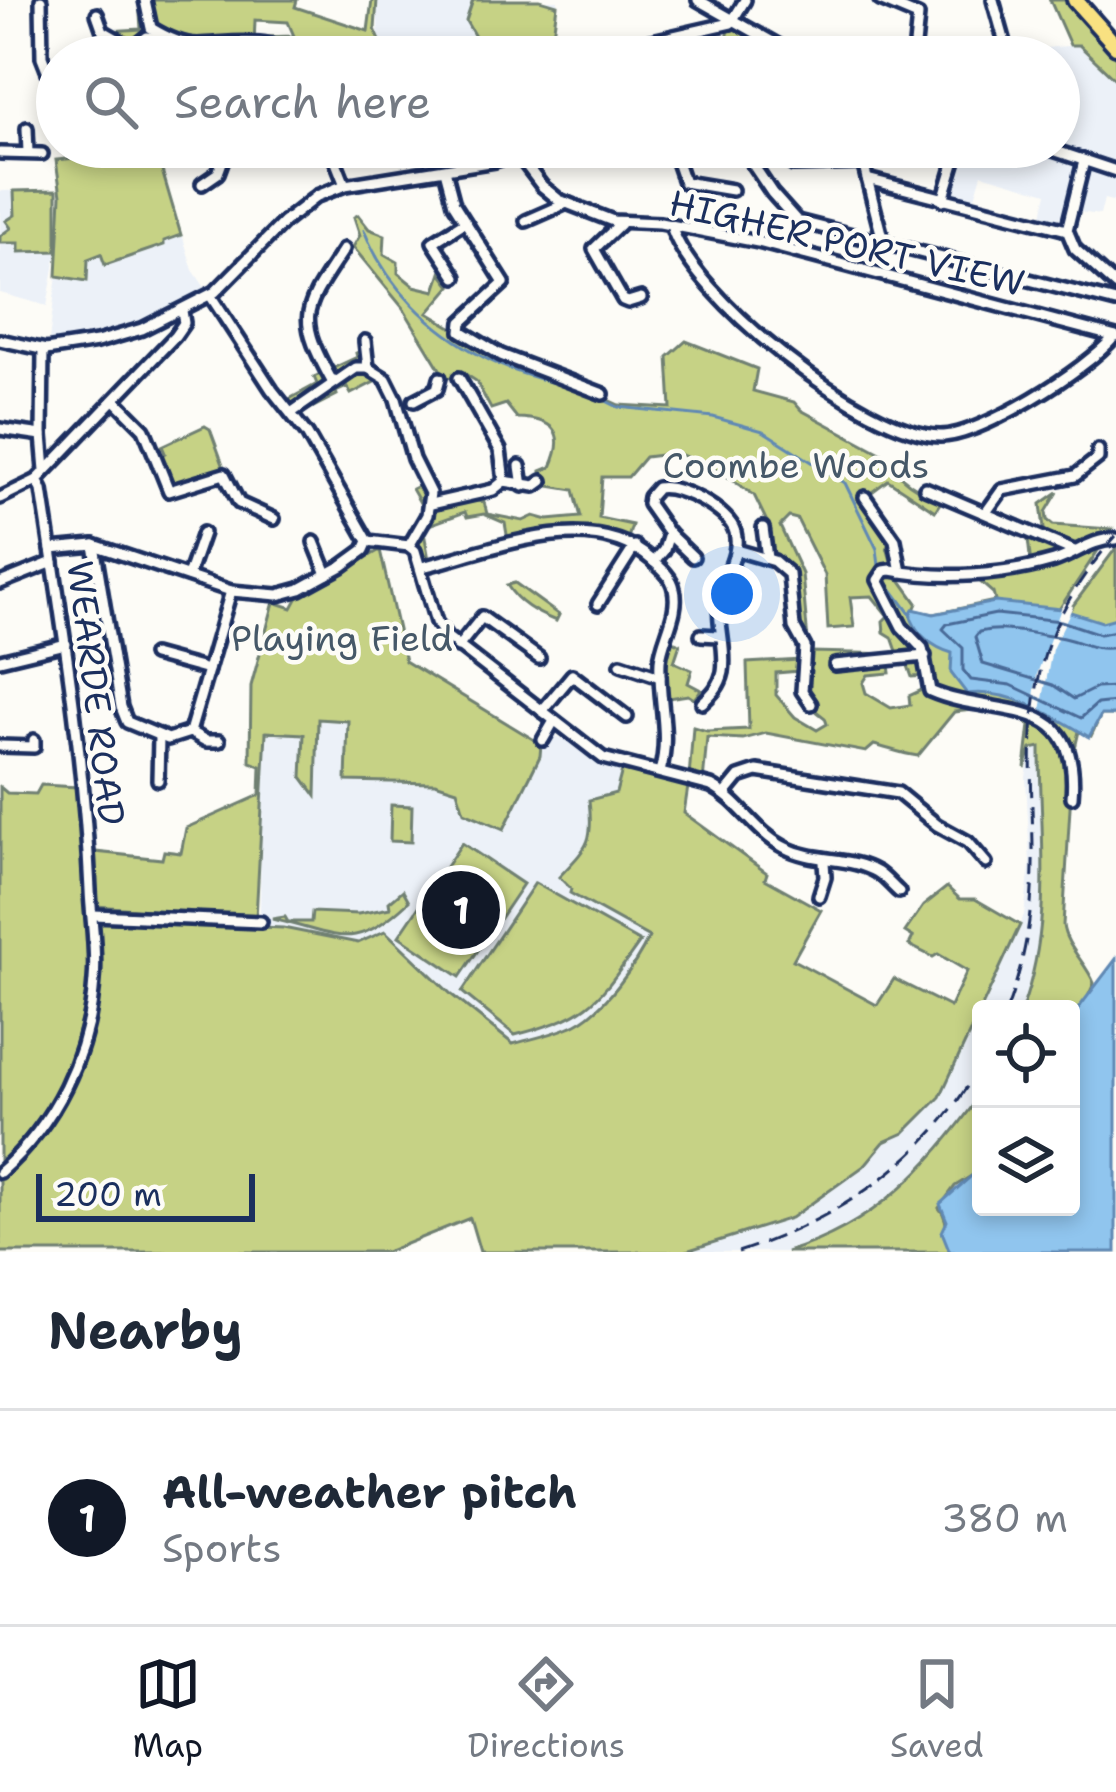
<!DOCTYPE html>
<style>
body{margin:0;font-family:"Shantell Sans",sans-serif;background:#f6f6f7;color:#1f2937}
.controls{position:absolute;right:36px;bottom:36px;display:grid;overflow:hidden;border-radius:12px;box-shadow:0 6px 18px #0003}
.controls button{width:108px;height:108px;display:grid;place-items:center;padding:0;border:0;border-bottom:3px solid #e0e1e3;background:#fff;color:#1f2937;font:60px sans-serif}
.scale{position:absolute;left:36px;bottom:30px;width:219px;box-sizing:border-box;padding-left:12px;border:6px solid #1b2f5e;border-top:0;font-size:33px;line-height:42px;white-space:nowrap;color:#1b2f5e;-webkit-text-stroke:9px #fdfcf7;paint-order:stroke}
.you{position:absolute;left:732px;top:594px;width:42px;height:42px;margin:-30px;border:9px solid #fff;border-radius:50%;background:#1a73e8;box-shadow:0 0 0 18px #1a73e833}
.badge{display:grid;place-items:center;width:78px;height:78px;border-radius:50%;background:#111827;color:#fff;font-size:39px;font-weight:700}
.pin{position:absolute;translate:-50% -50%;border:6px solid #fff;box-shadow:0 3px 12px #0006}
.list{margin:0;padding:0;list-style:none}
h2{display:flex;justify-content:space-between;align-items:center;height:156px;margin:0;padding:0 48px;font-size:51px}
h2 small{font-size:39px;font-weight:400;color:#747a83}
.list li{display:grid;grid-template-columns:78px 1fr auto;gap:36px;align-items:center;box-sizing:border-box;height:216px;padding:0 48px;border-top:3px solid #e0e1e3}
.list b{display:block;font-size:45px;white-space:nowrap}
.list p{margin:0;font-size:39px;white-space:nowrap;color:#747a83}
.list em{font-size:39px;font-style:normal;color:#747a83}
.icon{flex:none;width:66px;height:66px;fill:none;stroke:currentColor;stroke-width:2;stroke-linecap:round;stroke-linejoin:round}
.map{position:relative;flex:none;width:1116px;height:1252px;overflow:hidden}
.search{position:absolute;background:#fff;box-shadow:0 6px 18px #0003;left:36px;right:36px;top:36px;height:132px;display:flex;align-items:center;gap:30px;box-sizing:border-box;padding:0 42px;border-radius:66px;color:#747a83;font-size:45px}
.sheet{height:372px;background:#fff}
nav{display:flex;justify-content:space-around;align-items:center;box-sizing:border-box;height:168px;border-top:3px solid #e0e1e3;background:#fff;font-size:33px;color:#747a83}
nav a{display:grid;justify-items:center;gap:6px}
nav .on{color:#111827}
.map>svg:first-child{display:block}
</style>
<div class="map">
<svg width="1116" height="1252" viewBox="0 0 1116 1252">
<rect width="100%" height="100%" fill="#fdfcf7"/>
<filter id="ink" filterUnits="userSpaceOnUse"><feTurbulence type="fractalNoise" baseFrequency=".00833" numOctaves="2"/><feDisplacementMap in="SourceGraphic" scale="24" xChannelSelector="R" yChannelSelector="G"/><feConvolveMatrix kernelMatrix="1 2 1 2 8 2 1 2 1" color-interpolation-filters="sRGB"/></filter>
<g filter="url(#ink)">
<g fill="#ecf1f8">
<path d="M377,0H558L550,57H434L379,43Z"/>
<path d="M942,44L1009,51L1079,45L1116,80V202L1104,199L1100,215L1072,211L1067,230L1040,224L1047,193L982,174L972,207L943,200L956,158L917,147H1059V57H940Z"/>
<path d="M156,150L193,270L210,295L121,336L48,350L61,240V195L56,160Z"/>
<path d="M57,190V251L47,306L0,293V191Z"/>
<path d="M433,680L540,744L545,732L582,746L602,760L689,780L684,813L767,873L765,879L806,901L582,1022L513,1045L373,939L343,943L283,928H260L261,767L250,762L251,686Z"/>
<path d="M1040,747L1046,893L1040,942L1022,1009H983L1024,915L1030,865L1026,777L1031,749Z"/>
<path d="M981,1013V1094L931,1160L892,1199L812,1244L786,1252H683L791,1218L864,1166L884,1142L904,1133L940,1097Z"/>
</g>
<g fill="#c6d285" stroke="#708072" stroke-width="3" fill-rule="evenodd">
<path d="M139,0H297L295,7L368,31L372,0H377L375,29L387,57L368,45L301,40L302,57L263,44V37L294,36L288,22L255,20L254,44L198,45L192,57H176L154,38L122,57H112L109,31L141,29Z"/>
<path d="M473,0H540L557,5L550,57H481L482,49L466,21Z"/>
<path d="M1050,0H1066L1116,55V80L1079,45H1070Z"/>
<path d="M736,23L799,57L724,56L729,29Z"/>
<path d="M156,150L181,235L164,241V245L105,265L101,254L88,259L87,281L57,276L61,195L56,160Z"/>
<path d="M57,190V251L19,252V243H0V236L11,228L6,221L15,215L14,191Z"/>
<path d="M358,215L369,229L385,235L384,254L398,262V273L414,286L435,291L441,273L451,286L428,313L467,336L619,405L671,408L668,357L686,341L757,369L753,391L794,402L801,410L888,457C897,480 919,491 942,500L935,511L888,480L865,497L895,540L887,547L894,571L917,603L914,610L934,614L995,601L993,593L971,574L1031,565L1028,539L1044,529L1041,504L1058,492L1046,512L1047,520L1053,525L1112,529L1060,608L1069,611L1116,548V715H1101L1091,736L1079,731L1073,757L1063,925C1065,945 1086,963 1094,983L1086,1001L1071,1018V1009H1022C1054,922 1040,837 1040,747L1031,749L1025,768L1030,725L1003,707L954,712L918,756C902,754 890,749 874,745L866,752L766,733L743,739L707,737L703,783L689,778L693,727L707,731L749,729L747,663L800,660L799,671L776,673V695L795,717L817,730L827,724L825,718C800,701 802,685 805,656L810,652L898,654L892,637L884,632L883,621L888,616L872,596L850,597L854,627L828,629L825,575L797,519L789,517L780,526L802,574L808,641L805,647L794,627L789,574L767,558V535L771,530L754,495L719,471L677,453L645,457L628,477H602L599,518L632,525L627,542L597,533L509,546L505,523L484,514L467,517L465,512L423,527L430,565L422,567L409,546L427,515L412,489L424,483L431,504L464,499L484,502L487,514L523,521L534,516L548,520L581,517L574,490L543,485L541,471L551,467C568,430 551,419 517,418L506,404L491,409L476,381L462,372L446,379L403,308L353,247L360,235L354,217ZM907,663L912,677L927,676L928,687L909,696L910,705L891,708L866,693L863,683L868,675L890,673L889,665Z"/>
<path d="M367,348L368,367L384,377L351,394L347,387L336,392L337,395L294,417L282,403L317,384L314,377L357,357L356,353Z"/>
<path d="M205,426L210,429L225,470L174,492L156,459L165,453L162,446Z"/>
<path d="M380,550L405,661L541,744L540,756L504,829L464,812L457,790L435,783L346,781L348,721L318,719L316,796L302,777L304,734L266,732L256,918L96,906L95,852L162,859L164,851L181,853L186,828L260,795L261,766L250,762L251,686L274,602L292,608L298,597Z"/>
<path d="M515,583L559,615L556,621C536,613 518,603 507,585Z"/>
<path d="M665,638L680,644L674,662L692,670L688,683L701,690L694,699L688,695L662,699Z"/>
<path d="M623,766L689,780L684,813L767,873L765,879L821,910L793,960L877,1005L894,979L950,1007L967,971L938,954L933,957L909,945L913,937L905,932L923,906L947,887L960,899H975L1020,925L940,1097L904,1133L884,1142L864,1166L791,1218L683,1252H480L470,1218L386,1252H0V1178C79,1109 99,1026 97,925L107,921L283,928L358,943L385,931L452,995L513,1044C534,1038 556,1034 576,1024C604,1010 636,965 649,937L570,893L571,889L559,877C588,846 594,843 589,800L616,793Z"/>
<path d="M41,785L78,787L90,984L71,1058L50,1111L0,1165V787L7,793L36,794Z"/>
<path d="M391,805L412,806L411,842L390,841Z"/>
<path d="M462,843L523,884L460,977L399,936Z"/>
<path d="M535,883L640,942C596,1003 592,1015 515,1035L462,992Z"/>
<path d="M403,890L409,901C352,954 341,935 272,919L285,917L288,922H311L312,912L358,914L390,908L389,902Z"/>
<path d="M981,1094V1170L955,1186L939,1208C951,1221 943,1237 950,1252H786C874,1226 930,1167 981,1094Z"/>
</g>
<g fill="#90c5ee" stroke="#6189b4" stroke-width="3">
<path d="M995,602L1061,609L1102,622L1116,618V715H1101L1089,737C1054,716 1010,688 967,694L951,673L952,653C934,648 915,634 910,614L913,609L934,614Z"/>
<path d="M1116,959V1252H950L942,1232L947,1221L940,1204L977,1171L981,1170V1207H1071V1018Z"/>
</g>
<path fill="#fdfcf7" d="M1063,603L1073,606L1052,649L1040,716L1032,713L1037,674Z"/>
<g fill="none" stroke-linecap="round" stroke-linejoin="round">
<g stroke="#4a6b98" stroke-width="3">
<path d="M1116,631L1100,634L1061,621L996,614L947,624L943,629L963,648V670L971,680L1011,685L1081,718L1097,704L1116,702"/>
<path d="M1116,647C1094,652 1079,640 1058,637C1033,634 1004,626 979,632L975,637L983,664L1053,685L1074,699L1096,688L1116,687"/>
</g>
<g stroke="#6189b4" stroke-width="3">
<path d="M364,230C386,286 431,330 485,358C515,374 552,382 585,392"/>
<path d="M598,397L618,407L713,417L763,431L845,483L877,549L879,566"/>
<path d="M885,580L911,615"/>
</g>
<g stroke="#1b2f5e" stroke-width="18">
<g id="minor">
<path d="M41,0L42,57L57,95"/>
<path d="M145,0L151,28C164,36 183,45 198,45C229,44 271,35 295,57"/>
<path d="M698,0L799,57"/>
<path d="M880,0L918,16L914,55"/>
<path d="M993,0L1009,57"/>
<path d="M97,14L103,31L131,47"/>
<path d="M122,57L147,37L154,38L176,57"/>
<path d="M582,57L731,23L745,0"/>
<path d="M27,128L28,153"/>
<path d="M216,147L233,155L245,147"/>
<path d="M330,147L345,185"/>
<path d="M672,147L684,182L732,190"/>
<path d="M741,147L772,193L797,221L1116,302"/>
<path d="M859,147L883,241"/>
<path d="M1044,147L1116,171"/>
<path d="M0,153L42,154"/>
<path d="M517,153L542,186L559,200L613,221L660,223L758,242L1116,337"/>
<path d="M1084,161L1067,230L1075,249L1116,286"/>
<path d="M793,165L863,163"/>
<path d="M445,170L454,204L504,283L462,322L461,331L501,355L603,394"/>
<path d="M867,179L1067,230"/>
<path d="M202,184L218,173L225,154"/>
<path d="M943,200L959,147"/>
<path d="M526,221L567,203"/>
<path d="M620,224L594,249L623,300L628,302L641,298"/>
<path d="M671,225C690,296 867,435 940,436C982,436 1087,369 1114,337"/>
<path d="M456,277L433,242L465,222"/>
<path d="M210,295L272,390L307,434L368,541"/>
<path d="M0,340L46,350L97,342L142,329L215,292L284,222L317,196L345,185L495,161L537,147"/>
<path d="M365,341L368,368"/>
<path d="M43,350L42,435L45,470"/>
<path d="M459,378L500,450L504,481"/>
<path d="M333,383C295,314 303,312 344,249"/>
<path d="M115,400L144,429L169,491L224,474L239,503L274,519"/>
<path d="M414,401L437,389L440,378"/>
<path d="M291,413L356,368H368L386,379L396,399L413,459L430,493L427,515L409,546"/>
<path d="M0,429L42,435"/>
<path d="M520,466L523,486"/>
<path d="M504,481L535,486L542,481"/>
<path d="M925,488L1074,551"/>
<path d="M865,497L895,540L901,572"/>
<path d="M0,498L37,480L175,336L184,323L182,311"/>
<path d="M431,504L493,490L504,481"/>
<path d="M987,511L1002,490L1075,476L1098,458V450"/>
<path d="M763,528L767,558"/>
<path d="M669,534L693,557"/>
<path d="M368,541L409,546L415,551L436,622L447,637L603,758L711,786C740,801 755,832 784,847C814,863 850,856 877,872C885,877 892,886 899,892"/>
<path d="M314,542L327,574"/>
<path d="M94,545L121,707L127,722L168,739L190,732"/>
<path d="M51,549L94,545L231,591L278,595L300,589L342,566L364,550L368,541"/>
<path d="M736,550L774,561L789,574L794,627L805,647L802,691L811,704"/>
<path d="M654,562L664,550L669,534L648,504L649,497L657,488C679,484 729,510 735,532C741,554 724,576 720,596C716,622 727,647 723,672C720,686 712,694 702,703"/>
<path d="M422,567C493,550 590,506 652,560C661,568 672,577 674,589C680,613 662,638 660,661C658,700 671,734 660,772"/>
<path d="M188,576L203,533"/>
<path d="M0,583L53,562"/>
<path d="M598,604L635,546"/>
<path d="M701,635L719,636"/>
<path d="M458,647L482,617L539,658"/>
<path d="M153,655L208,670"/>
<path d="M0,660L66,644"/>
<path d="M621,664L660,677"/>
<path d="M835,665L925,656"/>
<path d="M542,711L572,675L627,717"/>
<path d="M190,732L231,591"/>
<path d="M190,732L206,741H219"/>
<path d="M543,740L554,721"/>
<path d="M0,746L34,747V740"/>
<path d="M158,780L159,737"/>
<path d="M725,794L739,777L757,771L898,793L937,825L968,842L986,863"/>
<path d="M1072,797C1081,690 996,720 930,691L922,648L902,627L878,580L884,571L891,570C943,580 1002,576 1054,561C1077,554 1090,539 1116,539"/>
<path d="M819,896L825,877L824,862"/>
<path d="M94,915L261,922"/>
<path d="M0,1172C55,1124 89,1055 94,980C97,950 91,919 90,890C84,755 62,623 42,490L37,480"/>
</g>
</g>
<g stroke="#1b2f5e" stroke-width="22">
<path id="highway" d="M1075,0L1116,46"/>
</g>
<use href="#minor" stroke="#fdfcf7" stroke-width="9"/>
<use href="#highway" stroke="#f9e181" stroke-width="14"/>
<g stroke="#1b2f5e" stroke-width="3" stroke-dasharray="18 9" stroke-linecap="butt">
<path d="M1007,1009C1027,957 1034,902 1033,846C1032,779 1025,709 1048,645C1062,605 1088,567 1116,536"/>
<path d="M738,1252C840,1219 929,1159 981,1063"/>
</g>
</g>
</g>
<g text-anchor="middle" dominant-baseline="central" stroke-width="9" stroke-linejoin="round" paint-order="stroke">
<g font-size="36" fill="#1b2f5e" stroke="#fdfcf7">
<text transform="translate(847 243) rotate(13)">HIGHER PORT VIEW</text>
<text transform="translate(96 693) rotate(83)">WEARDE ROAD</text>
</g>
<g font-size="36" fill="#465868" stroke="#fdfcf7">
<text x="796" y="465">Coombe Woods</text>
<text x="342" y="638">Playing Field</text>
</g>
</g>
</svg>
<div class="controls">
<button><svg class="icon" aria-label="locate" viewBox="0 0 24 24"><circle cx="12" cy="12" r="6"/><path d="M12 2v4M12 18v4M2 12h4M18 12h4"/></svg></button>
<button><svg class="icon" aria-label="layers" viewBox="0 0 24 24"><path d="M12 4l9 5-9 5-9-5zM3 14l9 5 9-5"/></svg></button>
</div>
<div class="scale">200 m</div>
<div class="you"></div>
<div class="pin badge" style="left:461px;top:910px">1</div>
<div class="search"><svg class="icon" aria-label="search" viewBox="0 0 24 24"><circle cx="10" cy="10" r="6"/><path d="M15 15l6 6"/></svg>Search here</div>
</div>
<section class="sheet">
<h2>Nearby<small></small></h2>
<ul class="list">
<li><span class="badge">1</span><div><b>All-weather pitch</b><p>Sports</p></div><em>380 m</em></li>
</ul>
</section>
<nav>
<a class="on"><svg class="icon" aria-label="map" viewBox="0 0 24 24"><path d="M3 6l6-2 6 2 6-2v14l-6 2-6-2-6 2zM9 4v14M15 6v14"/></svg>Map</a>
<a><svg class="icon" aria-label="directions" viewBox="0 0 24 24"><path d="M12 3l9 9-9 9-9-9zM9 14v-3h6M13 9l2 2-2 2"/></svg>Directions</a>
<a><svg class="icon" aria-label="saved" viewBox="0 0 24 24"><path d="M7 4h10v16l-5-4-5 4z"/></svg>Saved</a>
</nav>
